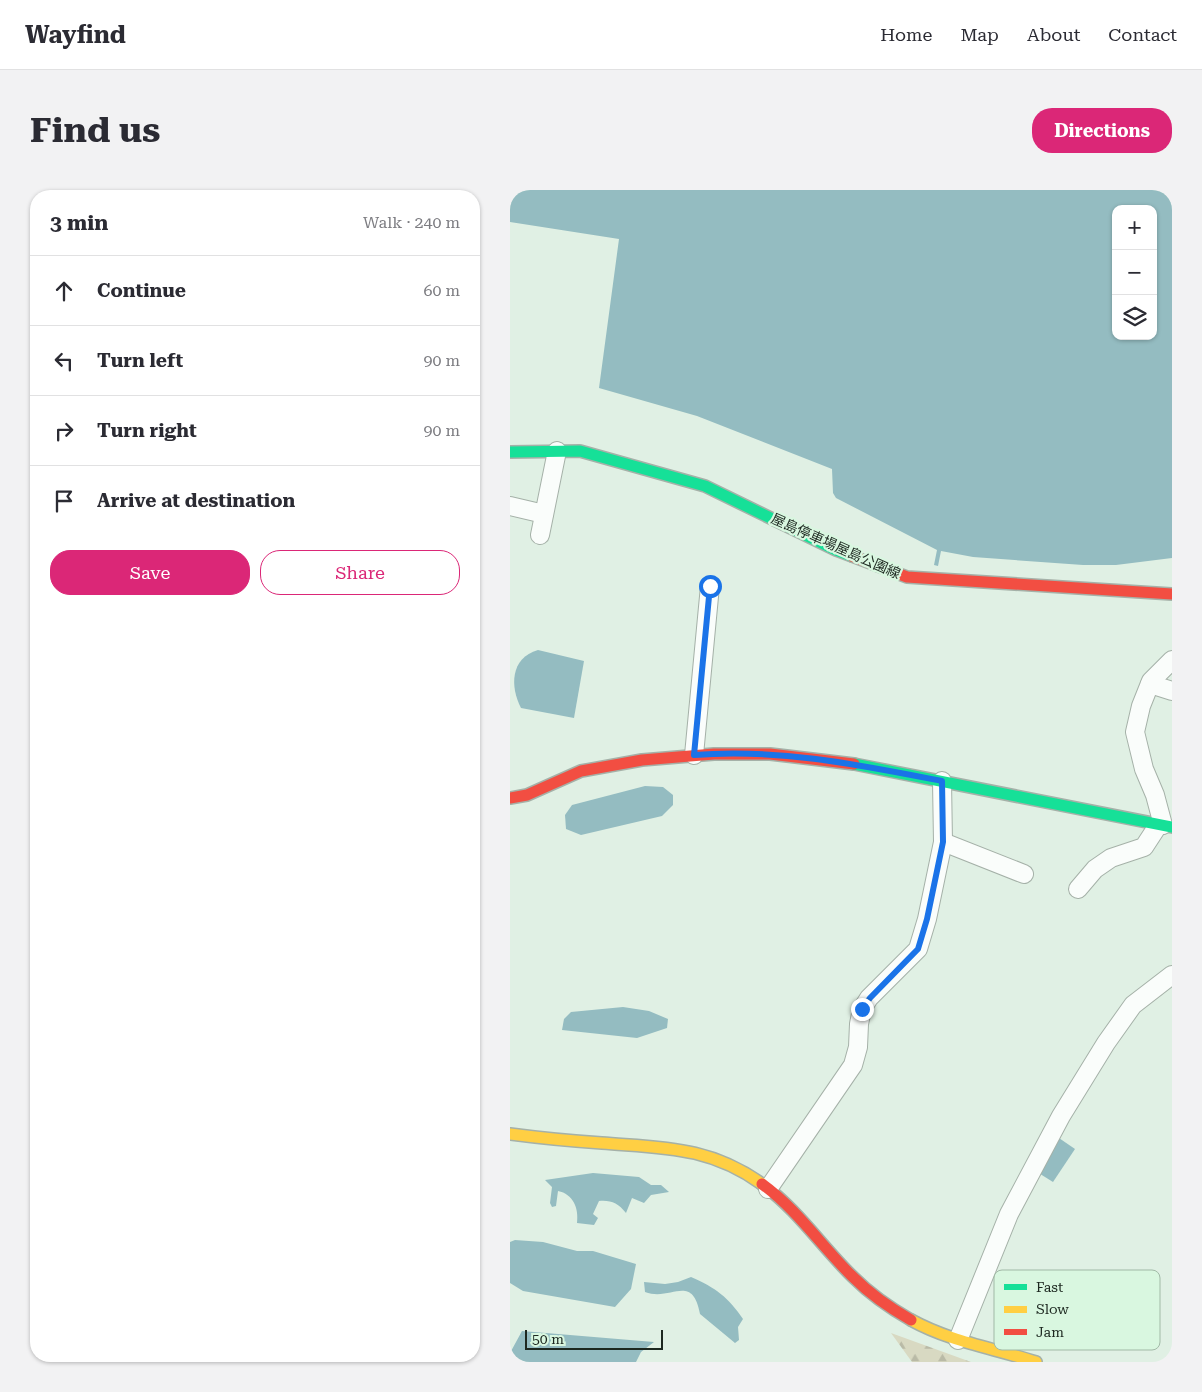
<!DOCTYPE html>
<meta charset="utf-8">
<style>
body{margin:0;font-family:"Roboto Serif","Noto Sans JP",serif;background:#f2f2f3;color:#2b2b33}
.controls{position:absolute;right:15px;top:15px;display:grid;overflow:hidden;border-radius:10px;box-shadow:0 1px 4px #0004}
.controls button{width:45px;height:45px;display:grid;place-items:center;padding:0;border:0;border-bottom:1px solid #e1e1e2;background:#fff;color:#2b2b33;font:25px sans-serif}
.scale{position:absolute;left:15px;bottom:12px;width:138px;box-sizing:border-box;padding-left:5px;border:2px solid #1d2820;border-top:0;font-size:14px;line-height:18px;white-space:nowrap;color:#1d2820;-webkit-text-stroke:4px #d9f7e0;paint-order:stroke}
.stop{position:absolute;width:15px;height:15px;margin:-11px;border:4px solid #1a73e8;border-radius:50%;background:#fff}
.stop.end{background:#1a73e8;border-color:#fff;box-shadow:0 1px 5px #0008}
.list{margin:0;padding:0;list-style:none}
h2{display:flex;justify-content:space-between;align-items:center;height:65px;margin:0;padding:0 20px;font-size:21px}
h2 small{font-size:16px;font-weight:400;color:#7c7c81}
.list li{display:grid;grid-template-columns:32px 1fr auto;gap:15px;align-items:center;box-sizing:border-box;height:70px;padding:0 20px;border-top:1px solid #e1e1e2}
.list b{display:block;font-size:19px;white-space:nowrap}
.list em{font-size:16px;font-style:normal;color:#7c7c81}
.actions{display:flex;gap:10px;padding:15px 20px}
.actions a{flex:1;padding:11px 0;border:1px solid #db2777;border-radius:20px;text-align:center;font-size:18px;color:#db2777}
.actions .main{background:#db2777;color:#fff}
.icon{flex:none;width:28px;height:28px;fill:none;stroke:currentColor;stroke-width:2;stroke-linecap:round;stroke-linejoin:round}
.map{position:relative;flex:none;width:662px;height:1172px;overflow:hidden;border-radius:20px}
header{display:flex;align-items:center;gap:30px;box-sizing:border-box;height:70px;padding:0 25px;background:#fff;border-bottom:1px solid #e1e1e2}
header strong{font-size:24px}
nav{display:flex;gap:28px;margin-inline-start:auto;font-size:18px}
.intro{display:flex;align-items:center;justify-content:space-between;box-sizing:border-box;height:120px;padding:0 30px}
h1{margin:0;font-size:35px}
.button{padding:12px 22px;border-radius:20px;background:#db2777;color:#fff;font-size:18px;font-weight:700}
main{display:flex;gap:30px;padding:0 30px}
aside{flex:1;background:#fff;border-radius:20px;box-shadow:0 1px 4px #0004}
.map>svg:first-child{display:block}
</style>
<header>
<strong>Wayfind</strong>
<nav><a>Home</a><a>Map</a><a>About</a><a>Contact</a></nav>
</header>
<div class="intro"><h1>Find us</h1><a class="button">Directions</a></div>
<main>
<aside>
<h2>3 min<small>Walk · 240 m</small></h2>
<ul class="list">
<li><svg class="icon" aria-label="ahead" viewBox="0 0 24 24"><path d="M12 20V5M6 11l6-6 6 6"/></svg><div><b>Continue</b></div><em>60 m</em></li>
<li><svg class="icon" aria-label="left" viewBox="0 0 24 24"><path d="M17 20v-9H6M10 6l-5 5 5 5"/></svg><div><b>Turn left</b></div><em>90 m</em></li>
<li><svg class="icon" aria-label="right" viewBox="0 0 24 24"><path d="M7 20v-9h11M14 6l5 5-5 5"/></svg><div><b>Turn right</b></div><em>90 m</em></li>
<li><svg class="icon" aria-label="arrive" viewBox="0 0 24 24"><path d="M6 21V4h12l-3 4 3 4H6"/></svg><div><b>Arrive at destination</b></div></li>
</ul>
<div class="actions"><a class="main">Save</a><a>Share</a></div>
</aside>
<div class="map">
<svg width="662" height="1172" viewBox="0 0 662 1172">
<defs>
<pattern id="forest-firs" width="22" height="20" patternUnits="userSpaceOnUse" patternTransform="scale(1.25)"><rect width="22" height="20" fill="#d8d9c2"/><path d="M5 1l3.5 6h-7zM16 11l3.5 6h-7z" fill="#b9baa6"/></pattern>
</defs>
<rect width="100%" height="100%" fill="#e0f0e4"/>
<path fill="url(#forest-firs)" d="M381,1143L461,1172H402Z"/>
<g fill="#94bcc1" fill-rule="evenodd">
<path d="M0,0H662V368L606,375H573L463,367L431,361L428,376L424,375L427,360L326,308L323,303L322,279L187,226L89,198L109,49L0,32ZM606,19H643V146H606Z"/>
<path d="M28,460L74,471L64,528L11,518C0,497 0,468 28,460Z"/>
<path d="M135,596L153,597L163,605V615L152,626L71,645L56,639L55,625L62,615Z"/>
<path d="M113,817L139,821L158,829L157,838L127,848L52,840L54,829L61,822Z"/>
<path d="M546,946L565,959L543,992L527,982Z"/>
<path d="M83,983L129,987L141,995H151L159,1002L141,1005L134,1013L122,1008L116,1023C108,1013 101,1010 89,1011L83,1024L88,1028L84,1035L67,1033C69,1018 63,1004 48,1001L46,1016L42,1017L40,1013L42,997L35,990Z"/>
<path d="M5,1050L33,1052L67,1061H83L126,1074L121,1099L105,1117L13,1101L0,1093V1052Z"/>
<path d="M181,1087C206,1098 218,1107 233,1129L228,1137L229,1150L225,1153L190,1124C182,1082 161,1112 135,1102L134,1092L155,1094L168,1092Z"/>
<path d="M12,1141L144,1152L131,1162L126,1172H7L0,1163Z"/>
</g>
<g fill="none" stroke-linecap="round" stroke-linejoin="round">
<g stroke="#a5b1a8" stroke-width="20">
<g id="street">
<path d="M0,316L34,324"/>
<path d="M30,345L47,261"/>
<path d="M640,494L662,501"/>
<path d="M184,565L200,396"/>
<path d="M653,635L645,605L634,579L625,542L631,516L641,491L662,470"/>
<path d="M433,652L514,684"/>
<path d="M568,699L585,679L601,668L634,657L649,634"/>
<path d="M258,999L343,875L348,857L349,834L352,819L359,808L408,759L417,729L433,652L432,591"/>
<path d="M448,1150L499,1024L551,926L596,853L623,815L662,785"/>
</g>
</g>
<g stroke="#a5b1a8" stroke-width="14">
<g id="fast">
<path d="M0,262L70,261L195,296L326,360L342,366"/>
<path d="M344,574L662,637"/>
</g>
</g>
<g stroke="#a5b1a8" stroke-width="14">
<g id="slow">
<path d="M0,944C30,948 61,951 92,953C153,958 199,956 252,994"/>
<path d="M401,1130C441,1152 484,1158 526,1172"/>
</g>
</g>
<g stroke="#a5b1a8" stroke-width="14">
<g id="jam">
<path d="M342,366L397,387L662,404"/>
<path d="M0,608L17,605L71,581L132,570L204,564H260L344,574"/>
<path d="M252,994C288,1020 312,1057 343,1087C360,1104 380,1118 401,1130"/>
</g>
</g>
<use href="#street" stroke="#fafdfb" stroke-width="18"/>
<use href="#fast" stroke="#16e098" stroke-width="11"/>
<use href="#slow" stroke="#ffcf43" stroke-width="11"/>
<use href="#jam" stroke="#f24e42" stroke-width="11"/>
</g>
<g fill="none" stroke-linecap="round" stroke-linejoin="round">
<path stroke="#1a73e8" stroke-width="6" d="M200,396L184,565C268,558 350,575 432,591L433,652L417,729L408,759L360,808L352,819"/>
</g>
<g text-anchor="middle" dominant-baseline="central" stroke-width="4.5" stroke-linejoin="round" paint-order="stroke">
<g font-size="14" fill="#1d2820" stroke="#d9f7e0">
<text transform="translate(326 356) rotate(24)">屋島停車場屋島公園線</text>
</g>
</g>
<rect x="484" y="1080" width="166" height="80" rx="8" fill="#d9f7e0" stroke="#a1b9a6" stroke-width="1"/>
<rect x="494" y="1094" width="23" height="6" fill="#16e098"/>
<rect x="494" y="1116" width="23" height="7" fill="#ffcf43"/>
<rect x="494" y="1139" width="23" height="6" fill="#f24e42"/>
<g font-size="14" fill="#1d2820">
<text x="526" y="1102">Fast</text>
<text x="526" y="1124">Slow</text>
<text x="526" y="1147">Jam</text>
</g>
</svg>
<div class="controls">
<button>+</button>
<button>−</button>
<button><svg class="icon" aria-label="layers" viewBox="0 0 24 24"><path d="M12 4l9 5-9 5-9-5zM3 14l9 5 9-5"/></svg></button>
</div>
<div class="scale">50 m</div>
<div class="stop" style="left:200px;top:396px"></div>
<div class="stop end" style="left:352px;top:819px"></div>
</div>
</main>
